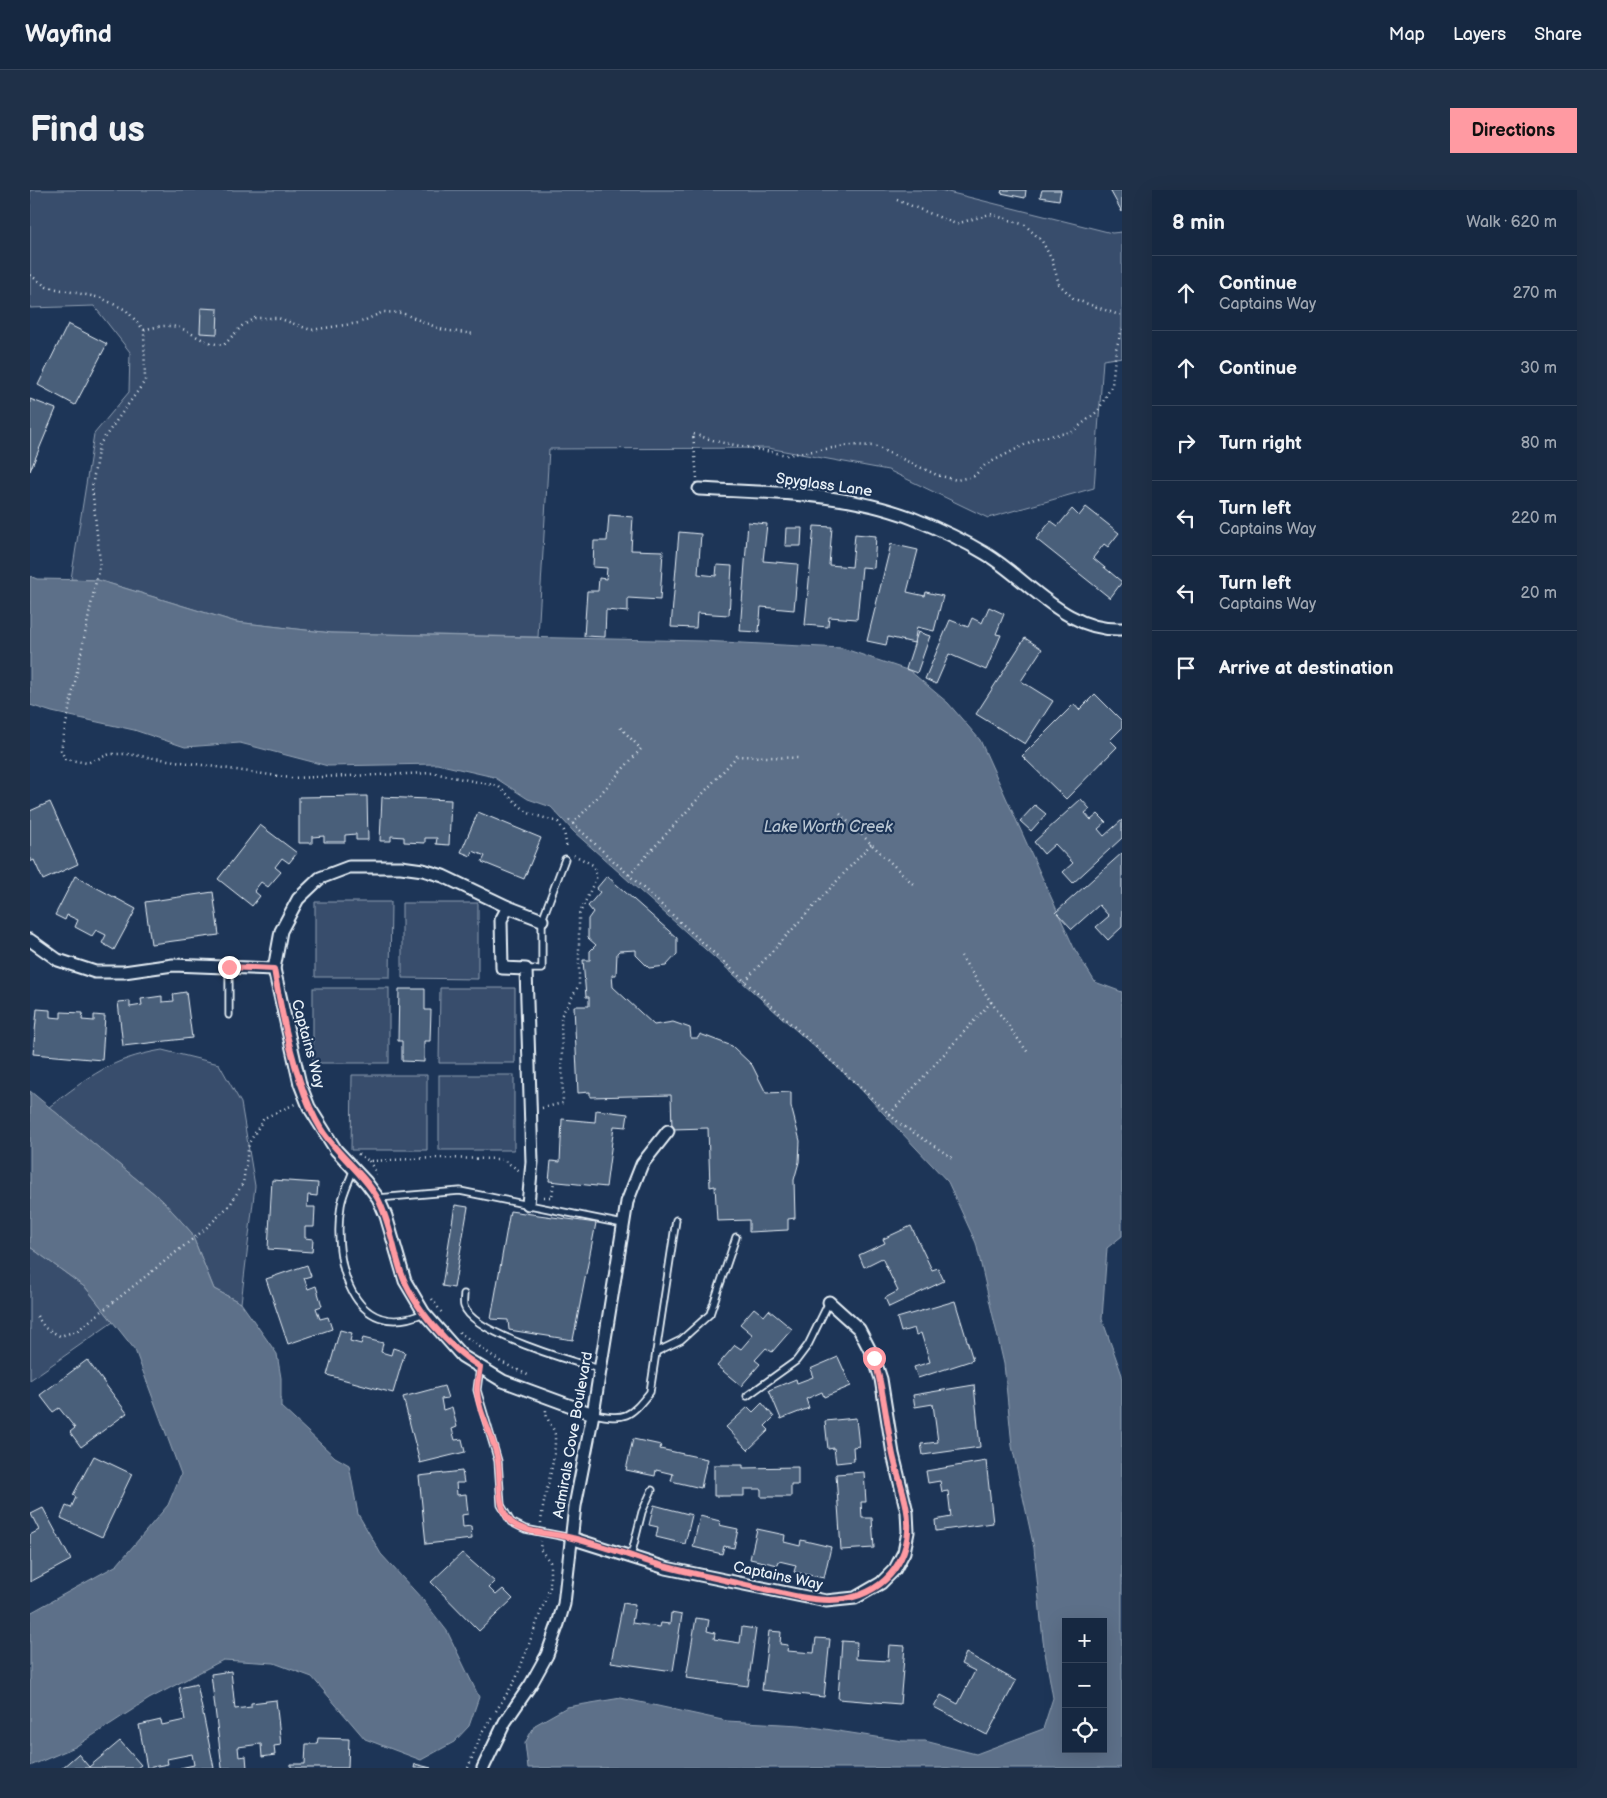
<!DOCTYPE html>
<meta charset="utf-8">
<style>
body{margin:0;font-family:"Balsamiq Sans",sans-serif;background:#1f3048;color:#f1f3f6}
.controls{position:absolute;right:15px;bottom:15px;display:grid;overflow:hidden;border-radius:0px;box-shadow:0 5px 20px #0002}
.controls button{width:45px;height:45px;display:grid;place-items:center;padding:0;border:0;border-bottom:1px solid #35445a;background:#162841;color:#f1f3f6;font:25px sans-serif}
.stop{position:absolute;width:15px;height:15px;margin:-11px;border:4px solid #ff9aa2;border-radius:50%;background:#fff}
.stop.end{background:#ff9aa2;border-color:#fff;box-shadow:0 1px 5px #0008}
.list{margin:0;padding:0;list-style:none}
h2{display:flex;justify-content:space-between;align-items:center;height:65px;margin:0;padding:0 20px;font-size:21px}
h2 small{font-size:16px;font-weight:400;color:#9ea6b1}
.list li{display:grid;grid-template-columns:32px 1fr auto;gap:15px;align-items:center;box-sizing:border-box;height:75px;padding:0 20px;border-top:1px solid #35445a}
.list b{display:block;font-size:19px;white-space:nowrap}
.list p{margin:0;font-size:16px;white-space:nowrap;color:#9ea6b1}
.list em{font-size:16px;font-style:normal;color:#9ea6b1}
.icon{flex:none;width:28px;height:28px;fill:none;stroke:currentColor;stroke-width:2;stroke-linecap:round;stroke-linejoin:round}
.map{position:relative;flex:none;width:1092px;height:1578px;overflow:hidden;border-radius:0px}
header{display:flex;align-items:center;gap:30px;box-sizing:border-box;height:70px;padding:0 25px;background:#162841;border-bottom:1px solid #35445a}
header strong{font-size:24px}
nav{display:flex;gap:28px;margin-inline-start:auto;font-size:18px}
.intro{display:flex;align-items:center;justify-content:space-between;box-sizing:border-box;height:120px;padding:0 30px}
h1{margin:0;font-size:35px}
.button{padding:12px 22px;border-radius:0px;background:#ff9aa2;color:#111;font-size:18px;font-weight:700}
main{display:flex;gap:30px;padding:0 30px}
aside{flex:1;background:#162841;border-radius:0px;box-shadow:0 5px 20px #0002}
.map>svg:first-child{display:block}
</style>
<header>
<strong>Wayfind</strong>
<nav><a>Map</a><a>Layers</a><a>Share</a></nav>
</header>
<div class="intro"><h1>Find us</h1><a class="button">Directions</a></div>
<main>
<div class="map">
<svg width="1092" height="1578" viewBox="0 0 1092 1578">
<rect width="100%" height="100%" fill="#1d3557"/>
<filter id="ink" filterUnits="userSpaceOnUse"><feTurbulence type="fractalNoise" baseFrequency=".02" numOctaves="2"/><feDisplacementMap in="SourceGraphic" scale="10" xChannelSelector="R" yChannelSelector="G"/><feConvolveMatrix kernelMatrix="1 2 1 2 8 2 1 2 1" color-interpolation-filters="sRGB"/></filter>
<g filter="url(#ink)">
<g fill="#374d6c" stroke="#909fb2">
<path d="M0,0H910L1082,43L1092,42V167L1073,170L1064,298L958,328L858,280L738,258L519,259L508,447L302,443L206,432L68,390L41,389L64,244L99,202L100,162L64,116L0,118Z"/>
<path d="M285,712H361L360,787H285Z"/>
<path d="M372,713H448V789L372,788Z"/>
<rect x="283" y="798" width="76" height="75"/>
<path d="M410,798H485V873H409Z"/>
<path d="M132,860L189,874L211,913L225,996L211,1113L184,1099L161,1042L132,1010L19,917C60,886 80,869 132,860Z"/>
<path d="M322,885H397V960H321Z"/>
<rect x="409" y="885" width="75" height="75"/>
<path d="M0,1057L56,1098L83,1132L0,1190Z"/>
</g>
<g fill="#5d7089" stroke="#95a4b5" fill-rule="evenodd">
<path d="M0,386L7,389L68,390L206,432L302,443L672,451L812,458L880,481L918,513L950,550L1044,758L1065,792L1092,802V1046L1077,1058L1072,1129L1092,1185V1578H498L495,1553L505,1535L537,1517L591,1508L697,1531L770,1535L872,1551H895L946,1564L1013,1539L1023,1508L1013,1451L1004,1358L982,1256L974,1174L946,1053L918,992L824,892L544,642L521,617L498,609L464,587L407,574L298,576L210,553L155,557L104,540L22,522L0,515ZM1036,1432H1073V1559H1036Z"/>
<path d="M0,901L132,1010L161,1042L184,1099L211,1113L247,1164L251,1188V1217L305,1267L319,1275L328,1324L351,1364L393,1410L417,1441L449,1507L439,1536L424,1552L391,1570L335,1549L282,1487L244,1473L193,1470L119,1509L45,1557L0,1576V1423L87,1375L138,1315L151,1284L105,1160L56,1098L0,1057Z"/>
</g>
<g fill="#495e7a" stroke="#e8f1f8">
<path d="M972,0H996L995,8L971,3Z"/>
<path d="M1012,0H1031L1029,10L1010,7Z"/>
<path d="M1080,0H1092V22Z"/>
<path d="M171,118L188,119L187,144L170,143Z"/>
<path d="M38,134L77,154L45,215L8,195Z"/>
<path d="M0,209L26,219L0,281Z"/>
<path d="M1056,317L1089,343L1078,357L1074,354L1063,368L1092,392L1080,408L1006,349L1021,331L1028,336L1042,319L1049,326Z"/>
<path d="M579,325L603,327L601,360L633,361L630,410L598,408V422L576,420L575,447L554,446L557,401H568L569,388L576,389L577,378L563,377L564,351H577Z"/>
<path d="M718,332L737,334L733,371L768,374L764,420L731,417L729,442L710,441Z"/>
<path d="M784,336L802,337L799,375L822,377L825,344L846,346L844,378L832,377L827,429L799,427L798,437L775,435Z"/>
<path d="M756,338H772L771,356H755Z"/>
<path d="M649,342L671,344L668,384L686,386L687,375L702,376L699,425L667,423L666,438L641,437Z"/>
<path d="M861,354L888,360L877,402L895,406L896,402L913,406L904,441L887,437L884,453L858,447L856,455L837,451Z"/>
<path d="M959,417L974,424L966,444L971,445L956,480L919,464L906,494L895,489L920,430L938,437L942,428L952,433Z"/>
<path d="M888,442L900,446L887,483L876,479Z"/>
<path d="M995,448L1012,459L991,491L1023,511L995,554L946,524Z"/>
<path d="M1065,504L1092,531V538L1080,550L1087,557L1036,609L992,566L1044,514L1049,520Z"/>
<path d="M337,606L338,650H326V644L315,645V652H294V646L282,647V653H269V607Z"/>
<path d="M352,607L421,610L419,655L406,654L407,648H395V653L374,652V647L361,646V651H350Z"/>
<path d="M1051,609L1060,619L1055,623L1061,630L1068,624L1076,632L1068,639L1074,646L1092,630V648L1043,693L1033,682L1043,673L1025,654L1014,664L1004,652Z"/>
<path d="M20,612L48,674L13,690L4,670L0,672V621Z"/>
<path d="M1005,615L1016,624L1001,641L990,631Z"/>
<path d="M448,622L511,648L494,689L452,672L455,666L443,661L441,666L431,662Z"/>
<path d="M230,635L267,663L259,673L252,668L245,677L251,682L238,697L231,692L224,701L230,706L222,716L188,689Z"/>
<path d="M1092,663V737L1078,750L1066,737L1079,726L1069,715L1042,739L1026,722Z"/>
<path d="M45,686L106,719L84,760L72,753L76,745L66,740L62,746L45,737L48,730L37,725L35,730L25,725Z"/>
<path d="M577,686L647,748V764L636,776L619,778L606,765V760L589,761L587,763L586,785H582L583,797L624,835L643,832L660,838L661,848H668L670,844L702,856L722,875L736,903L761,902V916L770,951L769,972L764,990L765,1028L758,1029V1040L719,1042V1030L687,1031L685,996L680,997L678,938L642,939L641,905L560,907V902L548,903L544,816H559V807H556L553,770H560V761L566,755L558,748V729L563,722L558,716L570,702L566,699Z"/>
<path d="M183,702L189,745L121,754L115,712Z"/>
<path d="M369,799H395V820H401L400,851H394V872L372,871V851H368Z"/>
<path d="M156,802L162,848L93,856L88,812L100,811V817L112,815L111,809L132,806V812L144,811L143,804Z"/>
<path d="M7,819L20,820V827L31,828V822L53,823L52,830L64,831V825L75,826L72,870L3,864Z"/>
<path d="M566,920L598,924L596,937L584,936L576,997L519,991L521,971L530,972L532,929L565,932Z"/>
<path d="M242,990L288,993L287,1006L278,1005L277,1017H285L284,1037H275V1048L283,1049L282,1062L238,1059Z"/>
<path d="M425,1015L438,1017L424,1098L412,1096Z"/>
<path d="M480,1021L566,1033L543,1150L479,1140L478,1130L461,1129Z"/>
<path d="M881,1036L902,1080L908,1078L914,1091L859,1117L855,1108L868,1101L852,1068L834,1077L829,1065L855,1053L853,1049Z"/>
<path d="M277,1075L281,1086L274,1088L278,1099L286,1096L292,1116L286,1118L290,1129L298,1127L302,1139L258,1154L236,1089Z"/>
<path d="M925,1111L943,1170L888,1188L884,1177L900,1172L891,1143L886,1145L884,1138L871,1142L867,1128Z"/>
<path d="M724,1118L734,1126L739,1120L762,1139L742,1162L736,1158L725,1170L730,1174L711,1196L687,1176L705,1155L711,1159L723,1145L710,1134Z"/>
<path d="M310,1140L322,1143L320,1151L331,1154L333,1148L353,1153L351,1162L361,1165L363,1158L375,1162L363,1203L297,1185Z"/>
<path d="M808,1167L821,1196L794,1207L792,1202L776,1209L779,1218L751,1229L739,1200L766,1189L767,1193L783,1187L780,1179Z"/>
<path d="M57,1170L97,1223L51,1257L40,1242L45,1238L29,1218L23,1222L10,1205Z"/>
<path d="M944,1195L950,1257L893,1265L891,1254L908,1252L903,1214L885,1217L883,1205Z"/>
<path d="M414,1196L418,1208L411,1209L413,1220L422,1217L427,1237L422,1239L425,1250L432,1249L435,1262L390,1273L373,1207Z"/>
<path d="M732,1213L744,1227L735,1236L739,1240L718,1260L696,1237L718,1217L723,1222Z"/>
<path d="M826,1228L829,1256L823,1257L824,1271L806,1273L804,1258L798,1259L795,1231Z"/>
<path d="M603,1249L631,1255L630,1259L677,1269L671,1298L641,1291L643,1284L626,1280L625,1286L596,1280Z"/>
<path d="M64,1266L102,1284L72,1347L31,1328L36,1316L41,1318L46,1307L43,1305Z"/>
<path d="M956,1271L963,1333L906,1341L905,1330L921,1327L918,1301L912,1302L910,1291L898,1293L896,1281Z"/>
<path d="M684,1275H713V1278L768,1277V1295H761V1307H731V1299H714V1306H684Z"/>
<path d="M432,1281L434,1293H426L427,1305L436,1304L438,1324L432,1325L433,1337L441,1336L442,1349L396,1354L389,1286Z"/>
<path d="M834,1282L836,1312H831L832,1328H842L844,1358L811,1360L806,1284Z"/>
<path d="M624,1315L662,1325L655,1354L626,1347L628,1337L619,1335Z"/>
<path d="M13,1318L41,1370L0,1392V1345L9,1340L1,1324Z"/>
<path d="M670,1326L690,1331L689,1335L708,1339L704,1358L694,1356L692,1364L663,1357Z"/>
<path d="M727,1339L755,1345L754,1352L770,1356L771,1350L801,1357L794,1388L764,1382L766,1375L749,1371L748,1375L720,1369Z"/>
<path d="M432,1363L465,1392L459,1398L466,1405L473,1399L483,1409L449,1441L401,1392Z"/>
<path d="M593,1413L605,1415L602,1433L630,1437L631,1433L640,1434L641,1423L652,1425L643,1481L581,1472Z"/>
<path d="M666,1428L679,1430L677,1441L685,1443L684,1449L710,1453L712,1437L726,1439L718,1496L656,1488Z"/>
<path d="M739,1441L751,1442L750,1454L758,1455L757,1461L784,1463L786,1448L800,1449L794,1507L732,1500Z"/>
<path d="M812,1451L827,1452L826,1469L858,1471L859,1455L875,1456L870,1514L808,1509Z"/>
<path d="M936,1463L986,1491L957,1545L904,1517L911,1505L928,1514L945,1481L931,1474Z"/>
<path d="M201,1481L205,1519L221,1517V1513L246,1510L251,1555L244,1556L245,1565L232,1567L231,1554L208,1557L209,1567L216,1566L217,1578H192L181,1484Z"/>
<path d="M167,1494L184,1578H150L164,1575L162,1564L137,1569L138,1574L117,1578L109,1535L131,1530L132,1535L155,1530L149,1498Z"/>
<path d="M288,1548L319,1549L318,1578H261V1574H275L276,1554H287Z"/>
<path d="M90,1551L111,1575L107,1578H32L48,1564L59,1577Z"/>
<path d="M385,1574L401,1578H384Z"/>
</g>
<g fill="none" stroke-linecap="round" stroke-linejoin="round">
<g stroke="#e8f1f8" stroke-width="9">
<g id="lane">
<path d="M199,777V825"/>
<path d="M496,779H512V730L535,669"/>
<path d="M324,978C320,990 313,1003 311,1015C302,1070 322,1155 394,1123"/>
<path d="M348,1008L430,1001L593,1034"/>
<path d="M434,1104C434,1107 433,1113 434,1116C442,1143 543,1172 570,1179"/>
<path d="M626,1162L651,1150L680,1124L706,1047"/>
<path d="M450,1177L447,1200L468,1271L471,1315L481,1332L495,1339L541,1348"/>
<path d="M717,1206L766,1171L778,1155L799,1112"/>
<path d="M563,1224C596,1230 599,1228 620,1202L646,1030"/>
<path d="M601,1366L612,1322L622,1300"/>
</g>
</g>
<g stroke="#e8f1f8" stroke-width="15">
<g id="street">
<path d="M669,299C741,303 814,302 882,328C907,338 933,350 956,364C1000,391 1036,442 1092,439"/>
<path d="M478,717L471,730L472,778L496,779L502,972L498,1014"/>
<path d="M512,730L478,717L413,686L393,680L371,677H319L290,688L268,709L251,741L244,779L270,894L279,917L306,960L336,992L348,1008L356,1026L375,1091L394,1123L432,1166L473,1191L563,1224"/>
<path d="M0,750L28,770L65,782H94L143,775L244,779"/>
<path d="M541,1348L636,1378L796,1411L825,1408L851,1393L865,1379L874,1362L878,1342L877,1322L863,1264L851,1189L844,1168L829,1139L799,1112"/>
<path d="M453,1578L475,1532L501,1494L517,1465L528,1434L534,1414L545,1316L563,1224L597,1012L612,974L638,941"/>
</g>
</g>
<g stroke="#e8f1f8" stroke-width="2.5" stroke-dasharray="1 4" stroke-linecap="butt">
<path d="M867,10L926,34L960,24L995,35L1012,51L1022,70L1029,94L1044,109L1092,126"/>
<path d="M0,85L17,97L71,108L96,120L114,140L115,191L69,255L62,297L70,372L34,544L31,560L35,569L57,573L80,564H97L261,588L403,583L468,596L498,623L528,632L534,641L537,659"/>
<path d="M114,140C159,126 157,152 194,155L212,136L225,128H248L281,140L329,133L353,122L372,123L413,140L444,144"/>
<path d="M667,288L663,244L689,252L757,265L822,255L844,256L907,285L927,290L944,286L955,275L1008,248L1042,242L1068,221L1082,195L1086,159L1092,139"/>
<path d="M810,624L883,694"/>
<path d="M539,630L869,933L924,969"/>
<path d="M543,634L611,559L588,535"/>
<path d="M599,685L707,566L768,568"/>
<path d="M715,791L841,654"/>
<path d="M961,812L999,864"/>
<path d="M512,918L533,913L531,826L549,795V725L567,686L563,675L544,665"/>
<path d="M860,924L961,812L931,766"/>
<path d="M328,964L339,971L405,968L472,969L490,981"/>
<path d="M339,971L347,984"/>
<path d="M514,1007H522L524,991"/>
<path d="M402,1109L412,1123"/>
<path d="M7,1126L15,1138L30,1146L47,1141L174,1040L200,1015L213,993L219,953L234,928L265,914"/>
<path d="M429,1142L471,1172L500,1186"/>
<path d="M511,1333C513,1304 526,1276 525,1245C524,1237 515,1229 516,1220"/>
<path d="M466,1521L486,1489L520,1397V1372L510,1359L511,1351"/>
<path d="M438,1578L452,1542L463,1525"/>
</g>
<use href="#lane" stroke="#1d3557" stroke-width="5.5"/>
<use href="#street" stroke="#1d3557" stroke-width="11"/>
</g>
</g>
<g fill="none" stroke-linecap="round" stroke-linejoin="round" filter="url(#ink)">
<path stroke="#ff9aa2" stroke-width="6" d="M199,777L244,779C252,827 266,898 291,939C307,965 334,983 348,1009C360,1032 363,1058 371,1082C383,1117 419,1158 450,1177C449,1185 447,1193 447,1200C448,1225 465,1247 468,1272C471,1290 466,1318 481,1332C496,1344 524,1343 542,1348C566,1354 590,1362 613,1370C647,1381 682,1387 716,1395C762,1404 815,1426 855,1390C868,1378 877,1360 878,1341C880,1316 868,1289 863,1265C856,1232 854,1200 844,1168"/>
</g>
<g text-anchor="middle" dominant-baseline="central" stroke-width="4.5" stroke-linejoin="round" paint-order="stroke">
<g font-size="15" fill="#e8f1f8" stroke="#1d3557">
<text transform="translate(794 295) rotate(8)">Spyglass Lane</text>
<text transform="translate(278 854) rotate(75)">Captains Way</text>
<text transform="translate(543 1245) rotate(-80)">Admirals Cove Boulevard</text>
<text transform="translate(748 1386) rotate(12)">Captains Way</text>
</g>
<g font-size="16" font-style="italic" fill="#b7c4d1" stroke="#1d3557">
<text x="798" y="637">Lake Worth Creek</text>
</g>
</g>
</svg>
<div class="controls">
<button>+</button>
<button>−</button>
<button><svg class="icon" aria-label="locate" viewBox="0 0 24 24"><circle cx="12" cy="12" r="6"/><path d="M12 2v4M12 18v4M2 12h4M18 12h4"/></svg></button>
</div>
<div class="stop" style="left:844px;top:1168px"></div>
<div class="stop end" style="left:199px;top:777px"></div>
</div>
<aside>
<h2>8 min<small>Walk · 620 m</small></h2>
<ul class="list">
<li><svg class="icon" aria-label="ahead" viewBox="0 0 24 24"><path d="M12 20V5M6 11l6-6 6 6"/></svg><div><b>Continue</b><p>Captains Way</p></div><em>270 m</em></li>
<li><svg class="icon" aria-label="ahead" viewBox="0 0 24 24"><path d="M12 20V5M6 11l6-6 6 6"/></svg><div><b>Continue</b></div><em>30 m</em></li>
<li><svg class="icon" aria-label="right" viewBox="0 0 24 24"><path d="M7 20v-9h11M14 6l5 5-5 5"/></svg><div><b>Turn right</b></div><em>80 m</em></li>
<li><svg class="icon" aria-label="left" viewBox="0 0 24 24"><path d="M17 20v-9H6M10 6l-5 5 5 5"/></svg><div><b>Turn left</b><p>Captains Way</p></div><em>220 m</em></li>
<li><svg class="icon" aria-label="left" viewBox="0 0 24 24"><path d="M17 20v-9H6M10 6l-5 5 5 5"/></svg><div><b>Turn left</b><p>Captains Way</p></div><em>20 m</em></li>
<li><svg class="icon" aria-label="arrive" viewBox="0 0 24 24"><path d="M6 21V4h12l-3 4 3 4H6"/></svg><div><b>Arrive at destination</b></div></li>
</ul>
</aside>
</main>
